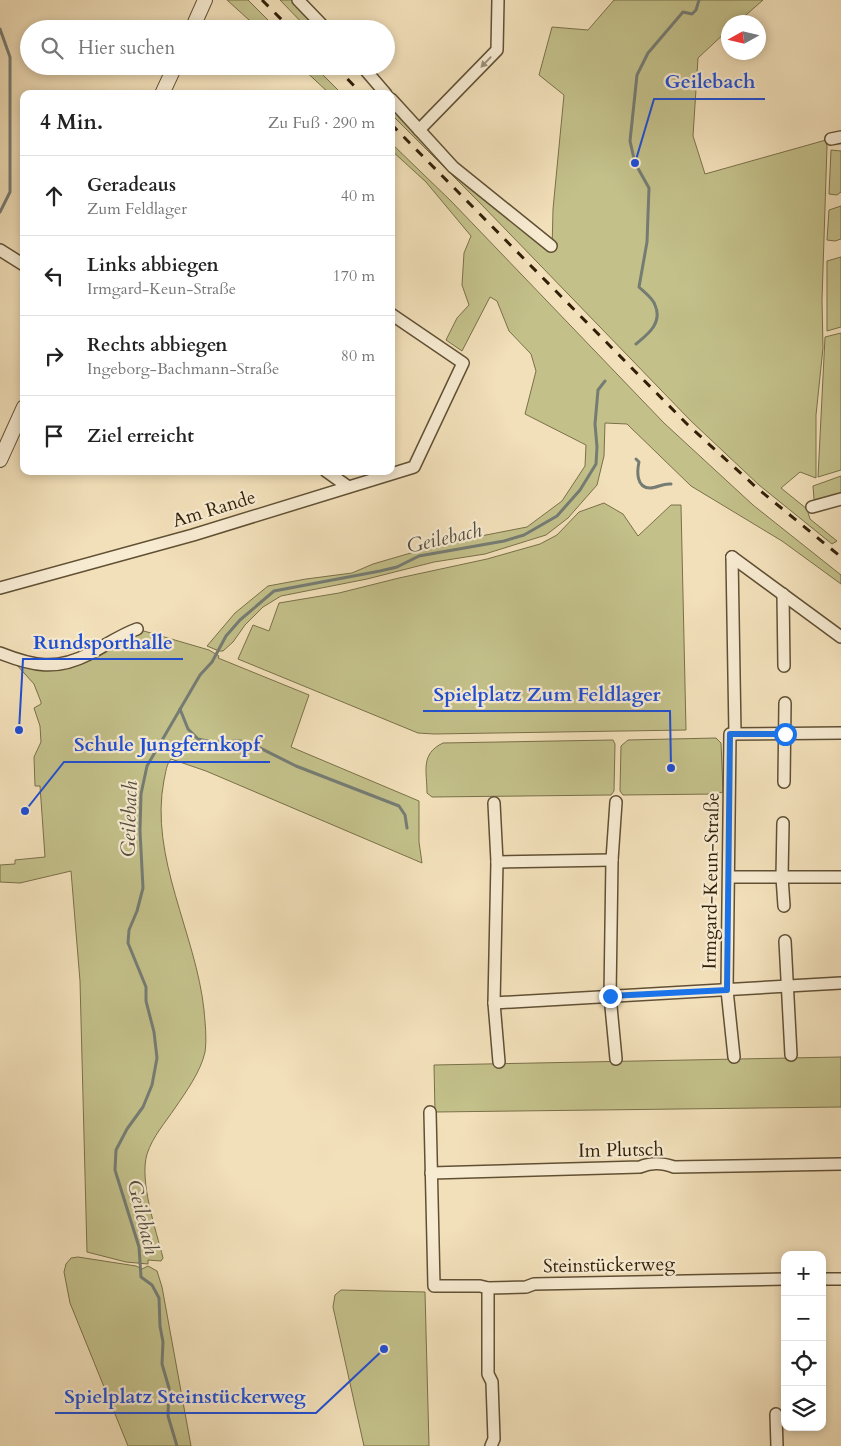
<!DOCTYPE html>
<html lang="de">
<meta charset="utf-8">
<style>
body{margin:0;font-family:Cardo,serif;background:#f2f2f2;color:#222}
.controls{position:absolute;right:15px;bottom:15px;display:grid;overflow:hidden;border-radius:10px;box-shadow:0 2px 8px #0003}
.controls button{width:45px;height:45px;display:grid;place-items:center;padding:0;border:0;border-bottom:1px solid #e0e0e0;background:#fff;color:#222;font:25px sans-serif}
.compass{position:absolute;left:721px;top:15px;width:45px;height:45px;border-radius:50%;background:#fff;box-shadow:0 2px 8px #0003;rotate:262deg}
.stop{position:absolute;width:15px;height:15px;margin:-11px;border:4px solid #1a73e8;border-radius:50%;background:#fff}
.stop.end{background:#1a73e8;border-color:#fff;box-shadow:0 1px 5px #0008}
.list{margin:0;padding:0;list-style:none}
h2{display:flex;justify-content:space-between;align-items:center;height:65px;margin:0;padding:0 20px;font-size:21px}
h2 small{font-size:16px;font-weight:400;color:#767676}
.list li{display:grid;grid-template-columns:32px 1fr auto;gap:15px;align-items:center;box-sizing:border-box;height:80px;padding:0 20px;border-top:1px solid #e0e0e0}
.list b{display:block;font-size:19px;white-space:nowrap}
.list p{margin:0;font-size:16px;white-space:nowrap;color:#767676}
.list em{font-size:16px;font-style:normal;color:#767676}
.icon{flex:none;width:28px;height:28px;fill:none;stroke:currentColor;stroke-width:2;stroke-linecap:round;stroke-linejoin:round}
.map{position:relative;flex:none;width:841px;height:1446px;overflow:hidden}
.search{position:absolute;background:#fff;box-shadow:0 2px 8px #0003;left:20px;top:20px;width:375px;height:55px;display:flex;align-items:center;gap:12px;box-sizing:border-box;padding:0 18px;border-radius:28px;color:#767676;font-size:19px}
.panel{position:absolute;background:#fff;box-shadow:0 2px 8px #0003;left:20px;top:90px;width:375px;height:385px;border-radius:10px}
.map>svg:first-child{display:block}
</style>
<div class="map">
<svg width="841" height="1446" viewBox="0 0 841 1446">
<rect width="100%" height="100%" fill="#f2e0ba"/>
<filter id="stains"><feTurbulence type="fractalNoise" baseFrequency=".004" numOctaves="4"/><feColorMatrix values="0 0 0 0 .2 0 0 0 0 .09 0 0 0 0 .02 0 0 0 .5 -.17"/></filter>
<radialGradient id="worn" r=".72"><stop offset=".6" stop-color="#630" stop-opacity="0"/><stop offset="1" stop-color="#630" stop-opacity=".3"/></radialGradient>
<g fill="#c3c08a" stroke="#7a7049">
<path d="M227,0H248L277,29H259Z"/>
<path d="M280,0H292L320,29H308Z"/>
<path d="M614,0H763L738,22H728V30L698,58L693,136L705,174L826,140L827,146L822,300L823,348L816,415V478L800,472L781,488L807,509L810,519L837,541L832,544L759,485L691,421L479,202L391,114V104L552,251L553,209L564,95L539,75L552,27L588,30Z"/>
<path d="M300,66H314L342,94H330Z"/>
<path d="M391,143L451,201L664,423L753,505L841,575V584L782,541L691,486L627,424L605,423L604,456L597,485L568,518L546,535L485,554L434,562L367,579L281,596L263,607L245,625L233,642L223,651H219L207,646L235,613L268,586L306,579L352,573L373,564L445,543L527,527L562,501L585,466L586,445L525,414L536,371L531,354L509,331L497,301L490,297L462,351L446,340L457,318L469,305L462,285L464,253L471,236L426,182L391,150Z"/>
<path d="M831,150L841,151V192L837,195L829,194Z"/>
<path d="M841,206V239L835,241L827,240L829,210Z"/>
<path d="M841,257V327L827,331V261Z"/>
<path d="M841,333V470L818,477L825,337Z"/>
<path d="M841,476V496L817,503L814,499L813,486Z"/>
<path d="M604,503L623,514L638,536L671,505H681L686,730L434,734L418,733L238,659L253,625L269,631L279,603L339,593L399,578L487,559L540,544L557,535L579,512Z"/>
<path d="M137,629L209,650L219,656L218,658L309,695L291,747L419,801V842L422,863L206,771L171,759C166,765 166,772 164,780C149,857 196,934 204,1010C205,1022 207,1039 205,1052C201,1071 186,1092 175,1108C165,1123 153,1136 147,1154C139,1181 156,1230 163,1258L161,1261L148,1260V1264L126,1262L87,1252L80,981L71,871L20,883L0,882V865L15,864V860L45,857L40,786H35L34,757L41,742L40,726L34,708L41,704V702L34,684L15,663L56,665Z"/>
<path d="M716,738L721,743L723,792L716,794L623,795L620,791L621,746L628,740Z"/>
<path d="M613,740L615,744L614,791L611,795L432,797L427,793C427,771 420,754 443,743Z"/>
<path d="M841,1057V1107L435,1112L434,1065Z"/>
<path d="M78,1257L136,1266L142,1269L148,1266L157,1271L162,1287L191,1446H128L70,1303L64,1272L66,1264L71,1258Z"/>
<path d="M341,1290L425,1292L429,1446H364L333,1307L335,1295Z"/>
</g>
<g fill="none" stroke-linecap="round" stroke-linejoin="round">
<g stroke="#757c74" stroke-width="3">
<path d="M0,29L10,57V192L0,212"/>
<path d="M636,344C648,334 663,323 655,305C653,298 644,292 639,287L647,242L649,188L635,163L630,141L637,75L648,53L683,12L692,14L696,10L699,0"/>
<path d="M636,459L639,462C637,471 636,488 650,488C657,488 663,483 671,484"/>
<path d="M180,709L188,729L198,739L212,742L240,741L252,744L296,766L399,806L405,815L407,828"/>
<path d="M177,1446L168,1416L169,1388L162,1364L163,1342L160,1326L159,1298L152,1285L141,1277L139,1247L115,1170L116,1150L127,1129L143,1107L152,1085L157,1058L154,1032L146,1001V987L128,943L129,930L137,911L143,888L140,831L141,794L147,766L200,675L212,662L226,636L240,620L274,591L380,571L397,567L419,556L504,541L524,535L557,516L580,490L596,464L597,447L595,424L598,390L605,381"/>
</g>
<g stroke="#615034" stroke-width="14">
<g id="minor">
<path d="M298,0L326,29"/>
<path d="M362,66L386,94"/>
<path d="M391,99L453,167L551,246"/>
<path d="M419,130L497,50L498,0"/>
<path d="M831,139L841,137"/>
<path d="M0,250L24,265"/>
<path d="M326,471L347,486"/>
<path d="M812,507L841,499"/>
<path d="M732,557L735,734"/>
<path d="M732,557L841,637"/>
<path d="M0,588L193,535L414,467L463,363L391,314"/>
<path d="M783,594L784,666"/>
<path d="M0,653C33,666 56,671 89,654C105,646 120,635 137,629"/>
<path d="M784,782L785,703"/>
<path d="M494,803L497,862L494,1003L499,1062"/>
<path d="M783,823L782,877L784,906"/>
<path d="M497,862L612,860"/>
<path d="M729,877H841"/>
<path d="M785,941L791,1055"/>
<path d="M494,1003L841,983"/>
<path d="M734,1057L727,990L730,734L841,733"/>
<path d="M616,1059L610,996L612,860L616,802"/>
<path d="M430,1112L434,1286H480L488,1288L526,1287L534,1284L785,1279"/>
<path d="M431,1173L640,1167C652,1162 662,1163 674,1167L841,1164"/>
<path d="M822,1279H841"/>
<path d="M488,1288V1374L492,1382L494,1439L491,1446"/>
<path d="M776,1414L777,1446"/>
</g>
</g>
<g stroke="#615034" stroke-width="16">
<g id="tertiary">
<path d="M192,29L205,0"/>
<path d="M162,94L175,66"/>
<path d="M0,460L24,407"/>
</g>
</g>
<use href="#minor" stroke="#f7ebd2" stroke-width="11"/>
<use href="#tertiary" stroke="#f7ebd2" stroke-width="14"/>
<g stroke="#312008" stroke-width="3" stroke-dasharray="9 9" stroke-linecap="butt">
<path d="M262,0L291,29"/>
<path d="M335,66L362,94"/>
<path d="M391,124L688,425L757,488L841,557"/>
</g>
</g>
<defs><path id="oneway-solid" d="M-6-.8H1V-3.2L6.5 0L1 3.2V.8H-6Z" transform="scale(1.25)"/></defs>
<use fill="#9e9077" href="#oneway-solid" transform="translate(486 62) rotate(134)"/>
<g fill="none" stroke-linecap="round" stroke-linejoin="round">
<path stroke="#1a73e8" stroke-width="6" d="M610,996L727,990L730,734H785"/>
</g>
<g text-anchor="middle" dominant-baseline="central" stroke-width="4.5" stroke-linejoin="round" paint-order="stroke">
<g font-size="19" fill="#312008" stroke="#f7ebd2">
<text transform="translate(214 509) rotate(-17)">Am Rande</text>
<text transform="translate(711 881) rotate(-89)">Irmgard-Keun-Straße</text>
<text transform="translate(621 1150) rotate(-1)">Im Plutsch</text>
<text transform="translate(609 1265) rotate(-1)">Steinstückerweg</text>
</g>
<g font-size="20" font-style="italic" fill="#534e3e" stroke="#f7ebd2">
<text transform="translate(444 538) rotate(-13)">Geilebach</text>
<text transform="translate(129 819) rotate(-88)">Geilebach</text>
<text transform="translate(143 1217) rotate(76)">Geilebach</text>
</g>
</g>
<path fill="none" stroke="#1d4ed8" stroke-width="2" d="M635 163L654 99H765M19 730L23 659H183M671 768L670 711H423M25 811L64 762H270M384 1349L316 1413H55"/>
<g fill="#1d4ed8" stroke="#f7ebd2" stroke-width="2">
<circle cx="635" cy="163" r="5"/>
<circle cx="19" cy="730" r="5"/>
<circle cx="671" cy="768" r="5"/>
<circle cx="25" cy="811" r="5"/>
<circle cx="384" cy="1349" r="5"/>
</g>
<g font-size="20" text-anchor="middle" font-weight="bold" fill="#1d4ed8" stroke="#f7ebd2" stroke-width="4.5" stroke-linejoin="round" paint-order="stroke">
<text x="710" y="88">Geilebach</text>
<text x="103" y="649">Rundsporthalle</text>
<text x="547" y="701">Spielplatz Zum Feldlager</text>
<text x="167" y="751">Schule Jungfernkopf</text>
<text x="185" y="1403">Spielplatz Steinstückerweg</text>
</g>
<rect width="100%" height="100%" filter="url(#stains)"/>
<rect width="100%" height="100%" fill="url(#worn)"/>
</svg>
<div class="controls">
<button>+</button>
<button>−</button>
<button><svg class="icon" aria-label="locate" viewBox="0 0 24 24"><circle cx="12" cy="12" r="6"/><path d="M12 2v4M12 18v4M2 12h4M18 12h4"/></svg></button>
<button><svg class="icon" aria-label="layers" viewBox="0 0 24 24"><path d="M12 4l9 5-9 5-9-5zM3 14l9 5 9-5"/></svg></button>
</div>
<svg class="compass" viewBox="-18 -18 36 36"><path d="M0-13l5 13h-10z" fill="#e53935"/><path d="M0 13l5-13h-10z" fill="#767676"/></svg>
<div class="stop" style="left:785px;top:734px"></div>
<div class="stop end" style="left:610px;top:996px"></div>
<div class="search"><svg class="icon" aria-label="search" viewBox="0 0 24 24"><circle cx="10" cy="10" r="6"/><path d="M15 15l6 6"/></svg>Hier suchen</div>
<section class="panel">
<h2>4 Min.<small>Zu Fuß · 290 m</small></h2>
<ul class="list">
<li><svg class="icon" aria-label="ahead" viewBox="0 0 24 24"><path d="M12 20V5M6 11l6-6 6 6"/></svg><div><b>Geradeaus</b><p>Zum Feldlager</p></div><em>40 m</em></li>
<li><svg class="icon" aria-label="left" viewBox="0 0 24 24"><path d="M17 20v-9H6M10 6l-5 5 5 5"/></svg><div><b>Links abbiegen</b><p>Irmgard-Keun-Straße</p></div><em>170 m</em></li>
<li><svg class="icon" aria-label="right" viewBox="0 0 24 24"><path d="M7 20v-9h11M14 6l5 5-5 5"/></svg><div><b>Rechts abbiegen</b><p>Ingeborg-Bachmann-Straße</p></div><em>80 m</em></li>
<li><svg class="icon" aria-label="arrive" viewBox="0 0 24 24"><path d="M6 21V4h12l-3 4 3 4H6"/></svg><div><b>Ziel erreicht</b></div></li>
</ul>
</section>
</div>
